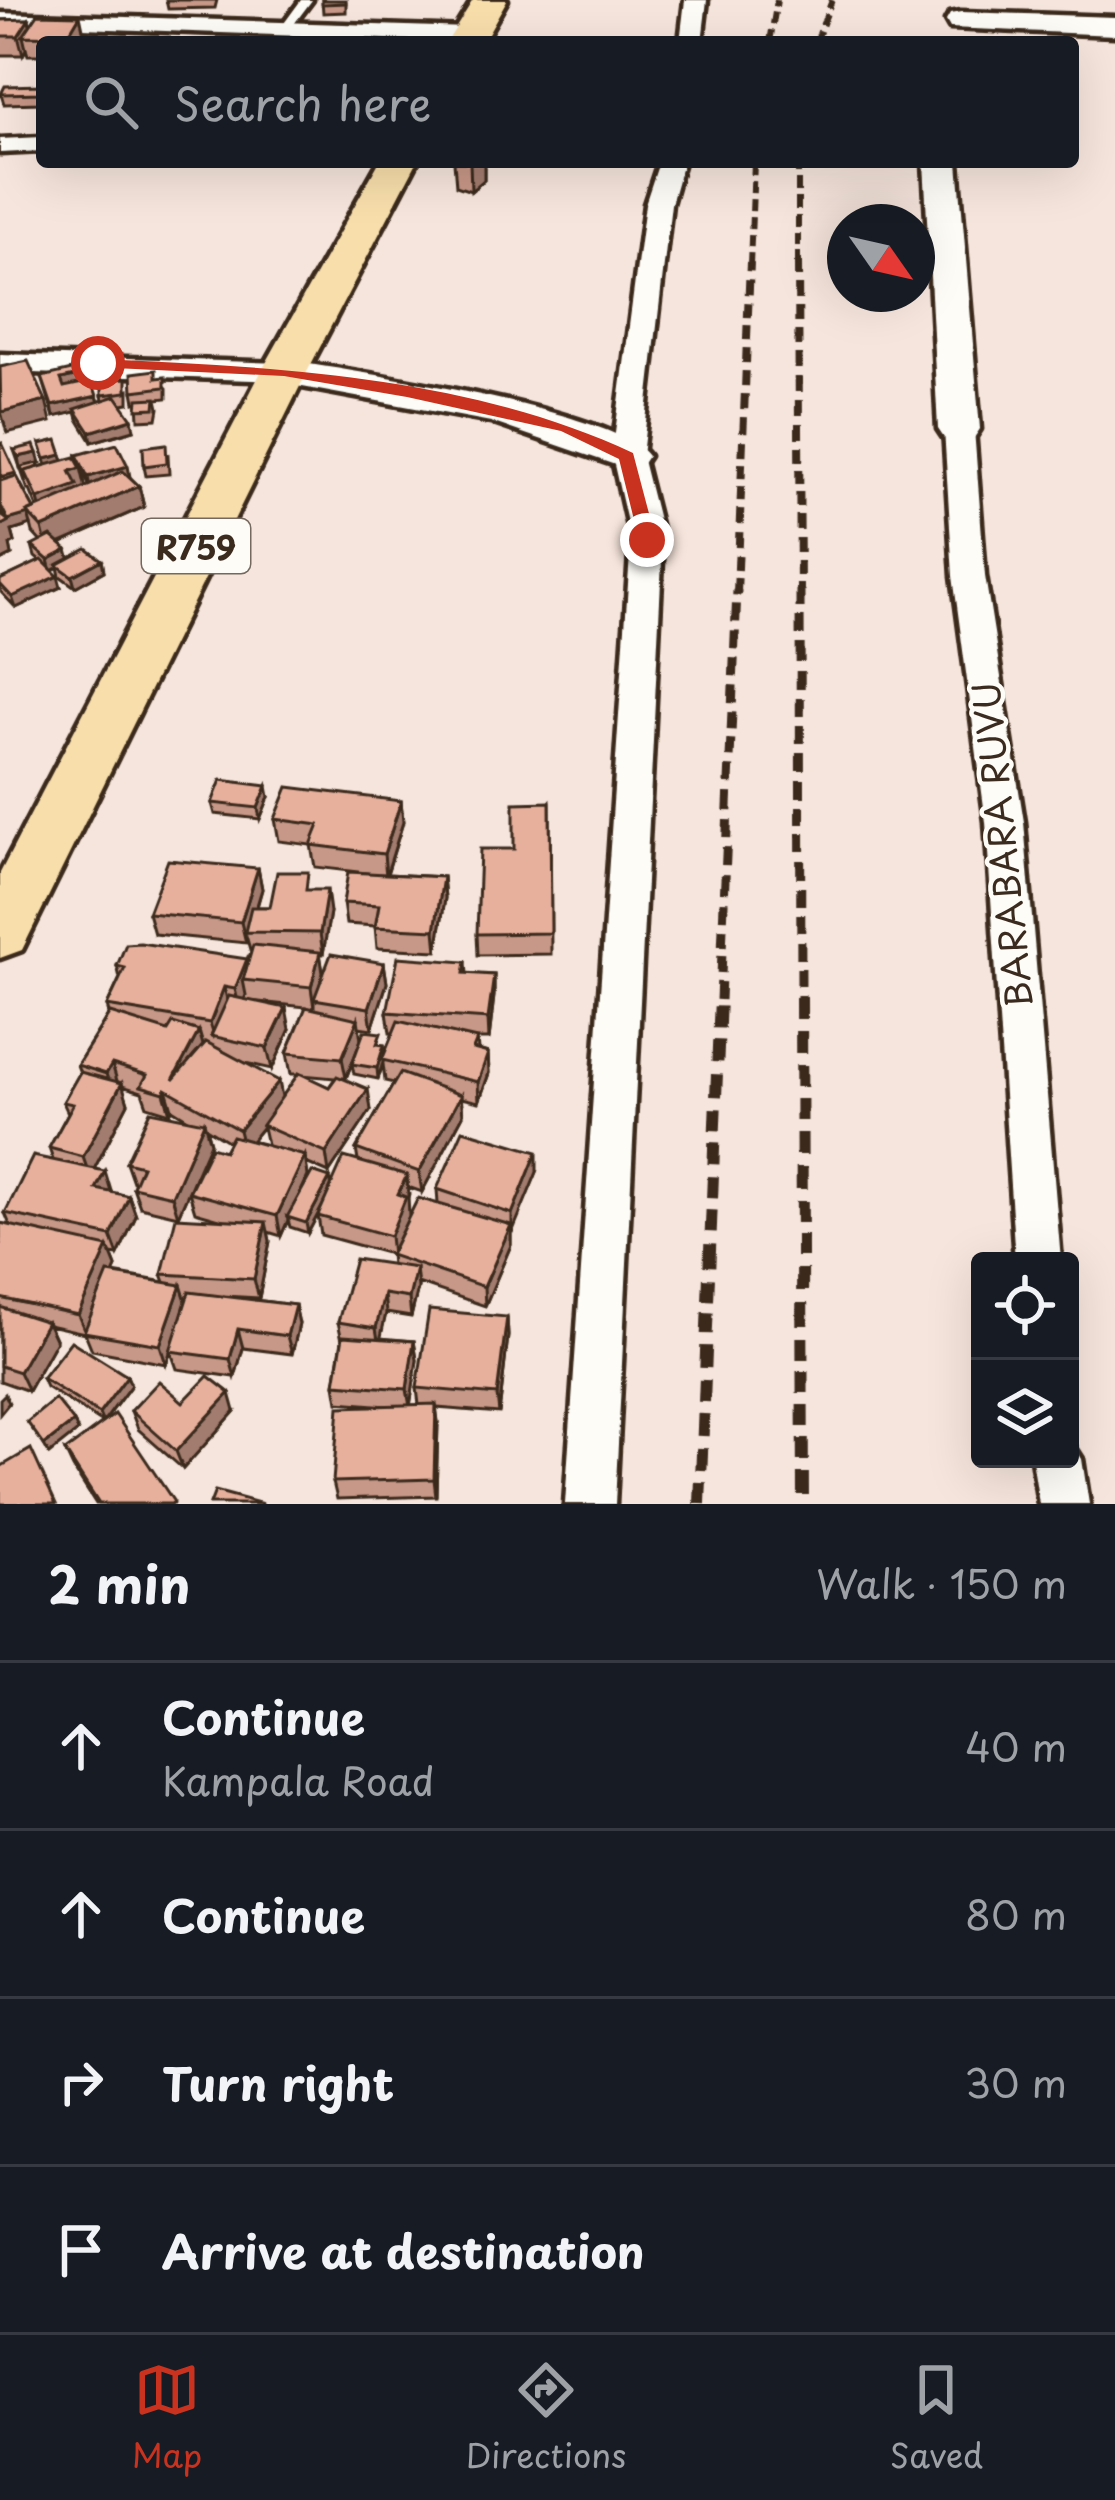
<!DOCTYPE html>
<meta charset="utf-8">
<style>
body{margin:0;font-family:"Playpen Sans",sans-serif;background:#242831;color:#f1f3f6}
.controls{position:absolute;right:36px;bottom:36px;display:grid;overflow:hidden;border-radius:12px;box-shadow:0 12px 48px #0002}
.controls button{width:108px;height:108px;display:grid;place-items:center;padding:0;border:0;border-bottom:3px solid #363941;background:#171b24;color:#f1f3f6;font:60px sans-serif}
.compass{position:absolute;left:827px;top:204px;width:108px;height:108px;border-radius:50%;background:#171b24;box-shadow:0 12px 48px #0002;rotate:124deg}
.stop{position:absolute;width:36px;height:36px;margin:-27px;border:9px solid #c8321e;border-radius:50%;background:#fff}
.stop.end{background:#c8321e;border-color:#fff;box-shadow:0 3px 12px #0008}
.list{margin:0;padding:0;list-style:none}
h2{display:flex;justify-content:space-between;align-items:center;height:156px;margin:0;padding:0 48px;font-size:51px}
h2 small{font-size:39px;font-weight:400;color:#9ea1a6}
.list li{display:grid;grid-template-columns:78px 1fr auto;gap:36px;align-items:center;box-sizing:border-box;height:168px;padding:0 48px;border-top:3px solid #363941}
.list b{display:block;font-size:45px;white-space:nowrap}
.list p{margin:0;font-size:39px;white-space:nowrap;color:#9ea1a6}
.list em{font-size:39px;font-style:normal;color:#9ea1a6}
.icon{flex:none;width:66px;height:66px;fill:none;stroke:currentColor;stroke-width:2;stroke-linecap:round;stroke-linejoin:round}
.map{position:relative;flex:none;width:1115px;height:1504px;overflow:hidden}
.search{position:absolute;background:#171b24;box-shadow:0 12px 48px #0002;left:36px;right:36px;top:36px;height:132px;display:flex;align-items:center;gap:30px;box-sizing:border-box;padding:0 42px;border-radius:12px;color:#9ea1a6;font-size:45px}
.sheet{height:828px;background:#171b24}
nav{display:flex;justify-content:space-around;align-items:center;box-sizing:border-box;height:168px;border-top:3px solid #363941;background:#171b24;font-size:33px;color:#9ea1a6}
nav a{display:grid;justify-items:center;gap:6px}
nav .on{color:#c8321e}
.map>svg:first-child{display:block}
</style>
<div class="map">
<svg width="1115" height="1504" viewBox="0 0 1115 1504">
<rect width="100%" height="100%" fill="#f6e5dc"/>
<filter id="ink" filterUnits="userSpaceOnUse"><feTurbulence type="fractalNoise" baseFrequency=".00833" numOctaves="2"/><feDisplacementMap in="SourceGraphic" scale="24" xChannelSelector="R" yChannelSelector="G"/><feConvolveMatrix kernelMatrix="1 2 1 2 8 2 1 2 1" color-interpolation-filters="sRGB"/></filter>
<g filter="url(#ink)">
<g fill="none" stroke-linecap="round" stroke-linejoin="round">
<g stroke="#3b2a1e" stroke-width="9">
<path id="lane" d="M301,0H312L291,28H283L282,26Z"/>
</g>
<g stroke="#3b2a1e" stroke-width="9">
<g id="street">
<path d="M685,0H707L702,42H680Z"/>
<path d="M0,13L469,28L480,35L469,42L0,25Z"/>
<path d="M42,137V151L0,153V139Z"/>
<path d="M659,162H683L671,204L642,456L663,540L615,1504H565L631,540L612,456L645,204Z"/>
<path d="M0,354L284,363L298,372L284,381L0,372Z"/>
<path d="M959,420L974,429L985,576L1024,822L1061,1261H1015L986,822L953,576L944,429Z"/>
<path d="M1070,1440L1082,1459L1089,1504H1039L1032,1459H1070Z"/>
</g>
</g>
<g stroke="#3b2a1e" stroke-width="9">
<g id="secondary">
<path d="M961,12L1115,17V35L950,28L946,21L950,14Z"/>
<path d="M924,162H958L980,429L974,438L959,442L944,438L938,429Z"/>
<path d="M284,360C348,370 617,410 648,456L642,465L627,469L491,422L270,381L264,372L270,363Z"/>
</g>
</g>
<g stroke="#3b2a1e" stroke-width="9">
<g id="primary">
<path d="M473,0H507L483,42H447Z"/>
<path d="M379,162H417L307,372L22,950L0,958V873L261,372Z"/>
</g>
</g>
<use href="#lane" fill="#fdfcf7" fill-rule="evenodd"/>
<use href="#street" fill="#fdfcf7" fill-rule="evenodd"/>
<use href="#secondary" fill="#fdfcf7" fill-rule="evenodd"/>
<use href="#primary" fill="#f8deab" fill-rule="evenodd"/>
<g stroke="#3b2a1e" stroke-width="6" stroke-dasharray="12 6" stroke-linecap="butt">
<path d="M770,42L777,0"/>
<path d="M816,42L832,0"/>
<path d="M798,162V265"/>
<path d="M750,265L754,162"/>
</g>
<g stroke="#3b2a1e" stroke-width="8" stroke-dasharray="15 8" stroke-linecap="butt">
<path d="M798,262L800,593"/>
<path d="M737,593L750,262"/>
</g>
<g stroke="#3b2a1e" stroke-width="9" stroke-dasharray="18 9" stroke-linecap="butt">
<path d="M800,590L801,1000"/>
<path d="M720,1000L737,590"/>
</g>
<g stroke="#3b2a1e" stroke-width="12" stroke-dasharray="22 12" stroke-linecap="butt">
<path d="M801,997L803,1504"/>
<path d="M700,1504L720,997"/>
</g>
</g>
<g fill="#c79787" stroke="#3b2a1e" stroke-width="3" fill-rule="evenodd">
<path d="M166,0H217L215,8L168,9Z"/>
<path d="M322,0L346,2V12L323,13Z"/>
<path d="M29,19L30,26L84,34L79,42H42V55H28L26,49L23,55H0V20Z"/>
<path d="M42,85V103L4,104L1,94Z"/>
<path d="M454,162H484V180L471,191L456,186Z"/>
<path d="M42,377L85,383L97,396L99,402L103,400L102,395L129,389V403L121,404L134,430L92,442L78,419L76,412L54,417Z"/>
<path d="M157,378L167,388V398L157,399L159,408L157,419L139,420L138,401L135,402L133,391Z"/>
<path d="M0,444L34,509L37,507L30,490H28L14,450L40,463L38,464L39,467L46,465L40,444L64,460L81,468L85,487L89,485L80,466L77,455L130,477L139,486L144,507L60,544L70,558L102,560L104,571L75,587L60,576L58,567L52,570L61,587L16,608L1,592L0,580L40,561L35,557L32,546L41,542L33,533L31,525L12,531L15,542L10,545L12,555L0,561L4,518L0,509Z"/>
<path d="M168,455L169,474L146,476L144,466Z"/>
<path d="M269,797L260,819L215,814L212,803Z"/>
<path d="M401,801L403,822L387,874L443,877L445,898L437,951L377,948L375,926L346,924L343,903L366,873L315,867L311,845L279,841L275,819Z"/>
<path d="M550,802L551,954L478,955L477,934L514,849Z"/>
<path d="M258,868L262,889L257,907H270L311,890L330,912L323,954H320L323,973L321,983L384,963L387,983L372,1029L359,1027L361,1040L346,1078H342L371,1110L329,1173L306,1163L308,1176L301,1191L331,1185L358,1161L356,1149L394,1083L385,1081L383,1064L378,1079L354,1074L352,1064L382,1045H384L385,1054L393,1033H390L387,1012L466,962L467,974L494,975V996L489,1039H477L478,1050L488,1053L489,1073L479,1102L461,1098L463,1115L422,1192L408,1187L409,1194L407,1200L409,1216L438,1204L437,1189L537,1172L511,1233V1245L485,1306L418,1283V1288L411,1317L386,1313L380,1338L414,1341L417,1360L410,1405H419L417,1388L507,1317L508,1336L499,1413L436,1408L438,1422L436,1496L337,1499L333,1482L388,1406L338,1402L335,1384L342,1340L338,1322L391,1265L390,1254L321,1235L318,1216L319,1212L308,1233L290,1227L288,1220L281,1236L268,1232L270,1241L259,1298L223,1296L295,1305L299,1324L292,1354L243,1348L235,1377L177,1369L171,1352L166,1364L92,1350L85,1333L49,1325L56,1341L28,1391L0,1381V1223L10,1225L5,1213L53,1160L49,1148L68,1113L63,1102L80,1073L77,1065L109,1013L107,1006L120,978L117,966L248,963L251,953L247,939L246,943L154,934L148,913ZM259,1002L306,1007L287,1053L291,1074H298L282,1097L245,1063L272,1069L290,1029ZM302,1075L335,1078L329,1087ZM122,1086L142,1092L147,1106L170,1113L172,1109L190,1120L126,1162L133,1182L135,1183L133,1187L140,1207L178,1216L210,1143L206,1128L229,1142L224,1151L189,1192L195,1212L223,1220L162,1274L165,1282L113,1273L116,1267L111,1254L118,1255L136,1216L129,1196L111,1192L94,1169L128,1103ZM263,1127L267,1145L251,1141Z"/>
<path d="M127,1376L131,1385L103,1423L46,1387L42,1378Z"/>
<path d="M183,1402L235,1411L183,1469L138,1429L131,1411Z"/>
<path d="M65,1451L175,1504H96L73,1468Z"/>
</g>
<g fill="#a27b6e" stroke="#3b2a1e" stroke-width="3">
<path d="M80,15L84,34L79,42H68L67,37Z"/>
<path d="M29,19L32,36H23L26,49L23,55L18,36Z"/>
<path d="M470,162H484V180L471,191Z"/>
<path d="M83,374L85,385L63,390L61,379Z"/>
<path d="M97,396L100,406L54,417L52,406Z"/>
<path d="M46,401L51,422L7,433L1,412Z"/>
<path d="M132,419L134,430L92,442L90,432Z"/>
<path d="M37,453L40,463L20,468L18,457Z"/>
<path d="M62,455L65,466L48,470L45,459Z"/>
<path d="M128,466L130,477L90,488L88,477Z"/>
<path d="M81,468L86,489L44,521L38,499L70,471Z"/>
<path d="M139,486L144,507L47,549L42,528Z"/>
<path d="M28,514L31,525L12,531L15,542L10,545L12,555L0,561V526L8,520Z"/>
<path d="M67,550L70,561L51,571L48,560Z"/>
<path d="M102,560L104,571L75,587L72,576Z"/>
<path d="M58,576L61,587L16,608L12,597Z"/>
<path d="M267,786L269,797L260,819L258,808Z"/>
<path d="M401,801L403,822L386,876L384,854Z"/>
<path d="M258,868L262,889L249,932H245L246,943L241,922Z"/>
<path d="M443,877L445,898L437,951L435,930Z"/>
<path d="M327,890L330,912L323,954L320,933Z"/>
<path d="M320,952L323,973L316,1000L314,999V1008L311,987Z"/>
<path d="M247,959L252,980H243L246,995L240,1010L235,989Z"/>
<path d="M384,963L387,983L372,1029L369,1008Z"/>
<path d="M494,975V996L489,1039L488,1019Z"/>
<path d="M224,987L229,1008L214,1036L210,1023Z"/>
<path d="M286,1008L290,1029L272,1069L267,1048Z"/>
<path d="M358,1019L361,1040L346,1078L342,1058Z"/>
<path d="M199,1031L205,1052L173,1080Z"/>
<path d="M384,1045L385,1056L378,1079L377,1068Z"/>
<path d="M488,1053L489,1073L479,1102L478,1082Z"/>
<path d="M112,1064L118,1084L113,1094L106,1074Z"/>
<path d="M279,1081L283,1102L244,1150L239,1130Z"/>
<path d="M122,1083L128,1103L90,1177L83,1157Z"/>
<path d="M166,1089L172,1109L170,1113L164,1093Z"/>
<path d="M368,1089L371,1110L329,1173L326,1153Z"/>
<path d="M461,1095L463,1115L422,1192L419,1172Z"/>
<path d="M204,1122L210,1143L178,1216L172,1196Z"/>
<path d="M537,1152V1172L512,1233V1214Z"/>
<path d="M305,1156L308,1176L289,1218L287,1217L288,1220L281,1236L277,1216Z"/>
<path d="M105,1171L111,1191L104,1209L96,1189Z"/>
<path d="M407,1175L409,1216L392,1255L390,1236L398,1194Z"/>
<path d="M330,1178L332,1188L308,1233L306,1223Z"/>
<path d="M129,1196L136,1216L118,1255L111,1236Z"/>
<path d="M266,1222L270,1241L259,1298L254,1279Z"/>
<path d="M511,1225V1245L485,1306L484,1287Z"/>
<path d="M108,1247L116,1267L86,1334L78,1315Z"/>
<path d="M416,1268L418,1288L411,1317L409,1298Z"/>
<path d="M181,1285L187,1304L166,1364L160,1345Z"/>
<path d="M384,1294L386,1313L379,1346L376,1328Z"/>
<path d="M295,1305L299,1324L292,1354L287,1336Z"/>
<path d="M507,1317L508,1336L499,1413L497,1395Z"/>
<path d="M47,1322L56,1341L28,1391L19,1372Z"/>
<path d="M238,1329L243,1348L235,1377L230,1359Z"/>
<path d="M414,1341L417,1360L410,1407L407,1389Z"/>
<path d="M127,1376L131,1385L103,1423L99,1414Z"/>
<path d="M230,1393L235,1411L183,1469L176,1451Z"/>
<path d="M5,1394L9,1403L0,1414V1399Z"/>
<path d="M436,1404L438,1422L436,1496L434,1479Z"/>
<path d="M74,1422L78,1431L49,1454L44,1445Z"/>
</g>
<g fill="#e7b09d" stroke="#3b2a1e" stroke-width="3">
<path d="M322,0H346V3L322,4Z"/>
<path d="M38,14L80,15L67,37L23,36Z"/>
<path d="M29,19L18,36H0V20Z"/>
<path d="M42,85L41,93L1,94L5,86Z"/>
<path d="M28,361L46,401L1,412L0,367Z"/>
<path d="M80,368L83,374L61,379L64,387L92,381L97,396L52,406L42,377Z"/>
<path d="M156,370V378L165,377V387L133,391L132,373Z"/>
<path d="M127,378V392L102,395V380Z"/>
<path d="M116,396L132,419L90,432L75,409Z"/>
<path d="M156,398L155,408L137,409L138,399Z"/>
<path d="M57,440L62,455L45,459L40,444Z"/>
<path d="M2,443L16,473L1,477L0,444Z"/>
<path d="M117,444L128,466L88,477L77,455Z"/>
<path d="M166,444L167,463L144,466L143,447Z"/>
<path d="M34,445L37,453L18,457L14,450Z"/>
<path d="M75,457L81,468L70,471L77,485L38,499L25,471Z"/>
<path d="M38,463L39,467L25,471L27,479H25L21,467Z"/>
<path d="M123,471L139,486L42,528L27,512Z"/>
<path d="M16,476L34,509L27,512L29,514L8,520L0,504V481Z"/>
<path d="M0,514L9,521L0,526Z"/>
<path d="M51,536L67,550L48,560L32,546Z"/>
<path d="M87,549L102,560L72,576L57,565Z"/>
<path d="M42,560L58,576L12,597L0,584V580Z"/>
<path d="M221,780L267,786L258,808L212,803Z"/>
<path d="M288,787L401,801L384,854L311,845L319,825L275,819Z"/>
<path d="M550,802L551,933L477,934L480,849H514V803Z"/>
<path d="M168,860L258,868L241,922L148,913Z"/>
<path d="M277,872H308L306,890H327L320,933L245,932L251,907H270Z"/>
<path d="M348,872L443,877L435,930L375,927L379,905L343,903Z"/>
<path d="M140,943L247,959L235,989L224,987L210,1023L107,1006L125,968L117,966L126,944Z"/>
<path d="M253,945L320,952L311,987L243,980Z"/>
<path d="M331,954L384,963L369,1008L314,999Z"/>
<path d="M398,957L466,962L464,973L494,975L488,1019L387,1012Z"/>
<path d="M229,996L286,1008L267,1048L211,1036Z"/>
<path d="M306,1007L358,1019L342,1058L287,1053Z"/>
<path d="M110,1013L168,1031L173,1023L199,1031L173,1080L206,1042L279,1081L239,1130L166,1089L164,1093L141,1086L147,1075L112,1064L106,1074L77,1065Z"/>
<path d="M398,1021L477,1039L473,1049L488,1053L478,1082L382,1060Z"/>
<path d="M364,1031L381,1033L377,1044L384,1045L377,1068L352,1064Z"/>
<path d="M80,1072L122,1083L83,1157L49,1148L73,1104L63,1102Z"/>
<path d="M299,1073L329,1087L337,1076L368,1089L326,1153L262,1125Z"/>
<path d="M400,1073L461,1095L419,1172L356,1149Z"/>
<path d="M150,1111L204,1122L172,1196L133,1187L142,1166L126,1162Z"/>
<path d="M463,1130L537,1152L512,1214L437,1189Z"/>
<path d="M232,1136L305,1156L277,1216L189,1192L211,1147L224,1151Z"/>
<path d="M33,1156L105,1171L96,1189L129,1196L111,1236L5,1213Z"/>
<path d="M344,1157L407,1175L398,1194L406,1197L390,1236L318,1216Z"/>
<path d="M312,1172L330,1178L306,1223L287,1217Z"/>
<path d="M418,1198L511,1225L484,1287L390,1255Z"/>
<path d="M176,1217L266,1222L254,1279L162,1274Z"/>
<path d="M0,1223L108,1247L78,1315L0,1298Z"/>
<path d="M355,1259L416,1268L409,1298L384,1294L376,1328L338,1322Z"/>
<path d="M108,1273L181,1285L160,1345L84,1332Z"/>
<path d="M189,1292L295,1305L287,1336L238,1329L230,1359L170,1351Z"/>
<path d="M0,1307L47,1322L19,1372L0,1366Z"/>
<path d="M429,1310L507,1317L497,1395L417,1388Z"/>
<path d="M343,1336L414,1341L407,1389L335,1384Z"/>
<path d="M71,1341L127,1376L99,1414L42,1378Z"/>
<path d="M208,1376L230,1393L176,1451L131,1411L159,1381L183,1402Z"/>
<path d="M55,1399L74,1422L44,1445L27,1422Z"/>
<path d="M436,1404L434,1479L333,1482L339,1407Z"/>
<path d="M115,1414L174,1502L171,1504H99L65,1451Z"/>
<path d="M31,1449L56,1504H0V1467Z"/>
<path d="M215,1491L263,1504H210Z"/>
</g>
</g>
<path fill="#c8321e" d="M98,359C277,367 468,376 633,453L656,540L647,545L639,540L619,459L561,431L407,397L284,376L93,367V360Z"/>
<g text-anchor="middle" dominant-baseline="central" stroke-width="9" stroke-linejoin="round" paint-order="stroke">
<rect fill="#fdfcf7" stroke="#75695f" stroke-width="3" x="142" y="519" width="108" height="54" rx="9"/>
<g font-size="33" font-weight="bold" fill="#3b2a1e">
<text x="196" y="546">R759</text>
</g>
<g font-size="36" fill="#3b2a1e" stroke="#fdfcf7">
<text transform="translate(1001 845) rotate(-96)">BARABARA RUVU</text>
</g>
</g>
</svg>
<div class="controls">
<button><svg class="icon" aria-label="locate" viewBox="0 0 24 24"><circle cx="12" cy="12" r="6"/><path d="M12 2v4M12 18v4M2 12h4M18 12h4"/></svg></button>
<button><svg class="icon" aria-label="layers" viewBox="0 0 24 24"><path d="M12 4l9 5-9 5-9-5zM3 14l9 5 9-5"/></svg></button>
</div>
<svg class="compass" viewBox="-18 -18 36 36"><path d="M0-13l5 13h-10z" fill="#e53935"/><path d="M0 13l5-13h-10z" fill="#9ea1a6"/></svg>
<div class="stop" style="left:98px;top:363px"></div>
<div class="stop end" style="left:647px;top:540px"></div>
<div class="search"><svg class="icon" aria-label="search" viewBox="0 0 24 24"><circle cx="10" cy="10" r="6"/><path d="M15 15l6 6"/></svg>Search here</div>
</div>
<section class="sheet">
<h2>2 min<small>Walk · 150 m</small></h2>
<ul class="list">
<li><svg class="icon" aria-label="ahead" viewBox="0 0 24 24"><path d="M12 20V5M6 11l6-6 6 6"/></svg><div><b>Continue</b><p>Kampala Road</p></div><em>40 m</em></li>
<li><svg class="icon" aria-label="ahead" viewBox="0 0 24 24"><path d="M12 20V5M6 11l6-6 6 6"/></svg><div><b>Continue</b></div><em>80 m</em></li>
<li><svg class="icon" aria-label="right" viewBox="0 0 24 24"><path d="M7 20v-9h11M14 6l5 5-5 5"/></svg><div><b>Turn right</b></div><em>30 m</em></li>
<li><svg class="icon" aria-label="arrive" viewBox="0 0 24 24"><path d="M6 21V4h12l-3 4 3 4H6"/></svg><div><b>Arrive at destination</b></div></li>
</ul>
</section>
<nav>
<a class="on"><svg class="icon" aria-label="map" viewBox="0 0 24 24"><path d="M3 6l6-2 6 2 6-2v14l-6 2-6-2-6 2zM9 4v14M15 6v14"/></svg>Map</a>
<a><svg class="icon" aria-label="directions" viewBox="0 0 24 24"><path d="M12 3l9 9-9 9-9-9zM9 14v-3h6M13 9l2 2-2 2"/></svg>Directions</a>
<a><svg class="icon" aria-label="saved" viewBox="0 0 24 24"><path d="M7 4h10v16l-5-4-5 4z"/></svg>Saved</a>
</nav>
